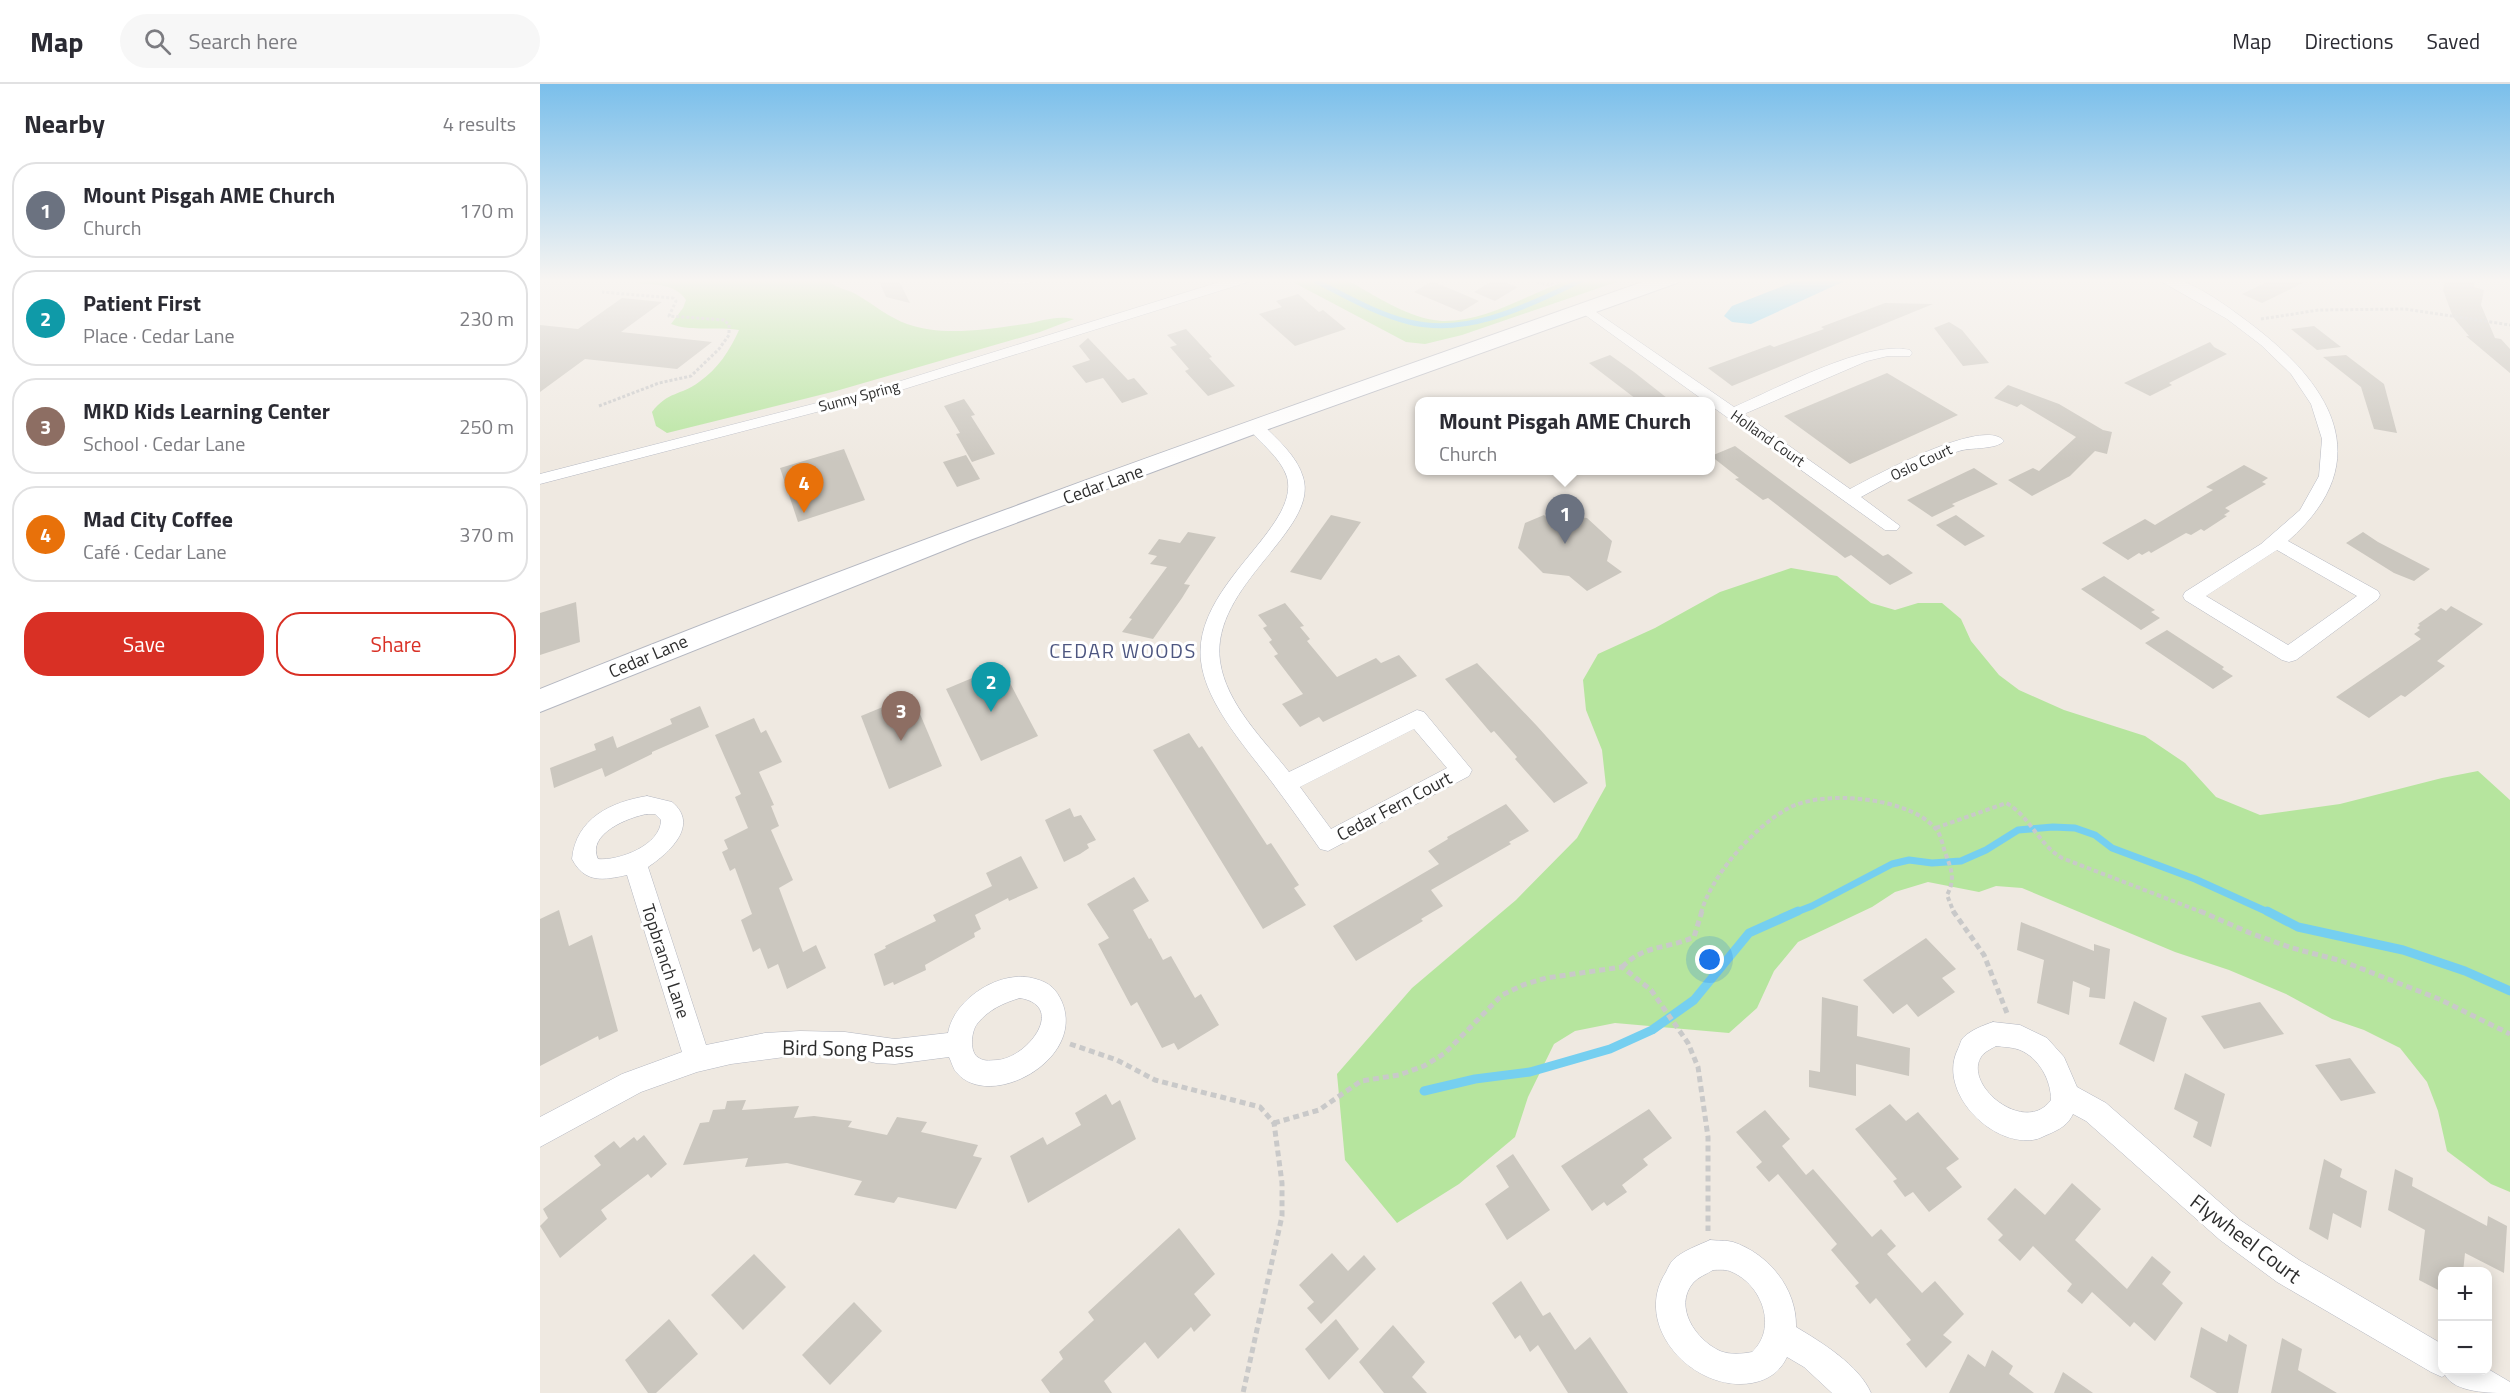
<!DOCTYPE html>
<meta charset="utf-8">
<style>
body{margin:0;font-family:"Titillium Web",sans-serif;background:#f7f7f7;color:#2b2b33}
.controls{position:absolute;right:18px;bottom:18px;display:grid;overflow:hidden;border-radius:12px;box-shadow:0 3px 15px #0003}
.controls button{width:54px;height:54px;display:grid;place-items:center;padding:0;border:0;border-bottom:2px solid #e1e1e2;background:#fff;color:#2b2b33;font:30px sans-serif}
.you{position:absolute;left:1170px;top:876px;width:21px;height:21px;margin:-15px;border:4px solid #fff;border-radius:50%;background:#1a73e8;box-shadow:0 0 0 9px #1a73e833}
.badge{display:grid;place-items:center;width:39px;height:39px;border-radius:50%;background:#d93025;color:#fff;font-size:20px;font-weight:700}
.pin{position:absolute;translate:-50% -50px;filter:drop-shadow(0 2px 3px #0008)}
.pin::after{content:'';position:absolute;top:32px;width:21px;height:18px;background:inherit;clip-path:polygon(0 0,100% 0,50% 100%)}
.popup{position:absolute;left:875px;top:313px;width:300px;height:78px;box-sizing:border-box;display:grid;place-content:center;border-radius:12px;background:#fff;filter:drop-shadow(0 2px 4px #0005);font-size:20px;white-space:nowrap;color:#7c7c81}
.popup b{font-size:22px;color:#2b2b33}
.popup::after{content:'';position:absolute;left:50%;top:100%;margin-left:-12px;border:12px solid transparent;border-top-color:#fff}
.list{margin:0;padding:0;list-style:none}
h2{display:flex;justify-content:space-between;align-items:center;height:78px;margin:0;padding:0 24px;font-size:26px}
h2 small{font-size:20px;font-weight:400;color:#7c7c81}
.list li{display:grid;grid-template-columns:39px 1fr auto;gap:18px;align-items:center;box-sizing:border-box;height:96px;margin:0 12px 12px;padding:0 12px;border:2px solid #e1e1e2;border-radius:24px}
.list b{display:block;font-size:22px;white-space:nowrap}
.list p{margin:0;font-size:20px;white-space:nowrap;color:#7c7c81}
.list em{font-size:20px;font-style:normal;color:#7c7c81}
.actions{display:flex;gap:12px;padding:18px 24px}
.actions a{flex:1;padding:14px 0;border:2px solid #d93025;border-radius:24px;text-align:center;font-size:21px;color:#d93025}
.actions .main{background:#d93025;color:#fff}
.icon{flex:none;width:33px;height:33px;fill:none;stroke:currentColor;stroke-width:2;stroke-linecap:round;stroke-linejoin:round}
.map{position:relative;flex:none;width:1970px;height:1309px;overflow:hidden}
header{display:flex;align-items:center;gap:36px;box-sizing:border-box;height:84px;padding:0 30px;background:#fff;border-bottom:2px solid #e1e1e2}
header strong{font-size:28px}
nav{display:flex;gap:33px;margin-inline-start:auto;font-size:21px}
.search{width:420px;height:54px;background:#f7f7f7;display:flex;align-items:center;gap:15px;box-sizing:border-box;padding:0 21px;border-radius:33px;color:#7c7c81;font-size:22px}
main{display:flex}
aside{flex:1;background:#fff}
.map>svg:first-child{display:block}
</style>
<header>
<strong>Map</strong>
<div class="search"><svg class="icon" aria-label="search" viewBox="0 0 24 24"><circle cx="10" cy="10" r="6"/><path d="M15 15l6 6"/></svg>Search here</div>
<nav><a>Map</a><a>Directions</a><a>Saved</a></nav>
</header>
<main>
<aside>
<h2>Nearby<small>4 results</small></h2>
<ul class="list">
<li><span class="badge" style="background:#6b7280">1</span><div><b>Mount Pisgah AME Church</b><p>Church</p></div><em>170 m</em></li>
<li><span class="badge" style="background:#0f9aa8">2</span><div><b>Patient First</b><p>Place · Cedar Lane</p></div><em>230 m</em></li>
<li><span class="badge" style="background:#8d6e63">3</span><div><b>MKD Kids Learning Center</b><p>School · Cedar Lane</p></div><em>250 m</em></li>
<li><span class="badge" style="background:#e8710a">4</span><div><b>Mad City Coffee</b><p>Café · Cedar Lane</p></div><em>370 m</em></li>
</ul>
<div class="actions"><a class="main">Save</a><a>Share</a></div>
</aside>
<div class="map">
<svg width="1970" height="1309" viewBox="0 0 1970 1309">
<rect width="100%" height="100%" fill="#efe9e1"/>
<g fill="#b6e59e">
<path d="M108,195H288C294,205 310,205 319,212C334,221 350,234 367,240C404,253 446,245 485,240C502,237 516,231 534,235L500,248L296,307L127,349L116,342L112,328C128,307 140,312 159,298C178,285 190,266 199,246C177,242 152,248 131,240L143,224L146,216C135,199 115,201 97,199Z"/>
<path d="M805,195C835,211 868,235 902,237C948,238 988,209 1030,196C1045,191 1068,195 1085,195L922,251L885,260L866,258L749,196Z"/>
<path d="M1251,484L1297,492L1331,519L1355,526L1378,519H1402L1421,535L1431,557L1459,591L1479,606L1524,626L1605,652L1645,679L1676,713L1720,731L1800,720L1902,694L1938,687L1970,716V1108L1951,1100L1907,1067L1898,1027L1887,998L1860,964L1824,946L1792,935L1746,910L1689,886L1635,868L1482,804L1456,802L1439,808L1388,798L1355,808L1332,823L1258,858L1234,887L1217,924L1189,949L1075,939L1035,947L1014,960L988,1013L975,1053L919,1100L857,1139L805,1076L797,990L872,904L976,816L1037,754L1066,702L1062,666L1046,626L1043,596L1058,570L1115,544L1180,508Z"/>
</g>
<path fill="#75cff0" d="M1261,195H1309L1211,240L1192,238L1184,232L1192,222Z"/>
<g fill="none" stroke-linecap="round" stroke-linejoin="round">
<path stroke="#75cff0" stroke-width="5" d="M776,197C806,212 836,230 869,238C930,253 990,220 1044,195"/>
<path stroke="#75cff0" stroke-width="7" d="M1254,829L1272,822L1352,780L1369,776L1392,779L1421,777L1446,766L1478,746L1513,743L1535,744L1555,751L1572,764L1655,795L1730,829"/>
<g stroke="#75cff0" stroke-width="9">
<path d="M1727,827L1758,843L1863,866L1925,887L1970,907"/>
<path d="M884,1007L935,995L990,988L1070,965L1112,946L1154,916L1209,849L1258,827"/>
</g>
</g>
<g fill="#cbc7bf">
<path d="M338,195H358L370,219L346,213Z"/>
<path d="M955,195L978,203L955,217L934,208Z"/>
<path d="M1733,195H1771L1722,219L1702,210Z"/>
<path d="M1905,195H1935L1934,203L1944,206L1941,221L1955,254L1961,255L1970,265V289L1926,252H1929L1913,233L1903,206Z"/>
<path d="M892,197L939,217L921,228L874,208Z"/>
<path d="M758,210L779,228L783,226L806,245L755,262L719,230L742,223L736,217Z"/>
<path d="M82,214L122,218L81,248L172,258L137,285L45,275L0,308V241L38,245Z"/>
<path d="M1345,219L1393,220L1192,302L1168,284L1230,261L1234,263L1284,245L1281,243Z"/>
<path d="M1409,238L1422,246L1449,279L1423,282L1394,244Z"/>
<path d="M1774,242L1801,263L1777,266L1751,245Z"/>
<path d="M646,245L672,273L669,274L695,302L668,312L645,287L649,285L630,263L637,261L627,251Z"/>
<path d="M548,254L588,296L594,294L608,310L582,319L563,294L546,299L532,282L550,276L539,262Z"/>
<path d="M1670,258L1674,263L1687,270L1629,299L1632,301L1610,312L1584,299Z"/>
<path d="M1070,271L1094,288L1132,318H1100L1049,279Z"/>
<path d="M1806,271L1844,300L1857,349L1834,345L1821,303L1783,273Z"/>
<path d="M1347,289L1418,331L1310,380L1244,332Z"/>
<path d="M1468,301L1519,320L1563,346L1572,348L1567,370L1555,367L1530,392L1492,412L1468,396L1493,384L1499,387L1536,353L1481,320L1477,323L1454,314Z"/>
<path d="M424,315L435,331L431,332L455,370L432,378L416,350L420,349L404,322Z"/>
<path d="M1195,362L1343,472L1348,470L1373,489L1350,501L1311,471L1305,474L1228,414L1223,416L1195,395L1199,394L1171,372Z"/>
<path d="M304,365L325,416L258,438L240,384Z"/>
<path d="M426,371L440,395L417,403L403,378Z"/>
<path d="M1704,381L1728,394L1722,398L1726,400L1685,424L1690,427L1684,431L1687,432L1664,447L1661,445L1651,451L1646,449L1611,469L1609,467L1602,471L1599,469L1588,476L1562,459L1605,435L1615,441L1673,406L1666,403Z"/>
<path d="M1434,384L1458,400L1412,420L1415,422L1392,433L1367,416Z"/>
<path d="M791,431L821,438L781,496L750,488Z"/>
<path d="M1004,431L1008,435L1019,431L1047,434L1072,457L1067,477L1082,488L1047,507L1029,492L1003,489L978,464L985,439Z"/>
<path d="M1416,431L1445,452L1425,462L1396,441Z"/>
<path d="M648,448L676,453L644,500L650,501L642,514L613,555L582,548L592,535L589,534L627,483L610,480L617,472L608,470L619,455L640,459Z"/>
<path d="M1823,448L1838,458L1890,485L1874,497L1854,489L1806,459Z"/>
<path d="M1564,492L1615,526L1611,528L1620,534L1601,546L1541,505Z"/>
<path d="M36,518L40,558L0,571V529Z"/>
<path d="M745,519L764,542L760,543L770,555L767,557L797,593L836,574L841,579L859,571L877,592L783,638L779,633L760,643L742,620L763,610L734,572L738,570L729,558L732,556L723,544L727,542L718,531Z"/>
<path d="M1911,522L1943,540L1897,577L1905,582L1865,613L1861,611L1829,634L1796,613L1881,555L1874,550L1880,546L1877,544L1880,541L1878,540L1901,524L1906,527Z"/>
<path d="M1627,546L1684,583L1682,585L1693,592L1673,605L1605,559Z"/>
<path d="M937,579L997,642L1048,699L1014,719L975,675L977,673L954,647L951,649L905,595Z"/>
<path d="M461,582L498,652L441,677L406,605Z"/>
<path d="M372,611L402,682L349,705L321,632Z"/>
<path d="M160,622L169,643L112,668V670L65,693L62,684L14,704L10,684L56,666L54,660L73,652L77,664L132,640L130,635Z"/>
<path d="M214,634L221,649L226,646L242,678L219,688L234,721L231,722L239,742L231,746L253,796L239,804L263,868L276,861L286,884L247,905L238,880L228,885L220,864L213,868L201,836L212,830L195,784L190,787L182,768L188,765L184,756L208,744L195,713L201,710L175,651Z"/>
<path d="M649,649L659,664L662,662L727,761L731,759L759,801L754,804L766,821L723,845L613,666Z"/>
<path d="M966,720L989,747L969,758L971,760L891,806L903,822L881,835L883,837L816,877L793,842L899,780L888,767L908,755L907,753Z"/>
<path d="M530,724L534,733L541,731L556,756L547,760L549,764L540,770L524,778L505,736Z"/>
<path d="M481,772L498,804L469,817L468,814L435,831L441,845L434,849L435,853L385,881L386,886L354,901L353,898L344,902L334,870L346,864L345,862L396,837L393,831L452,802L446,789Z"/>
<path d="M594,793L609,817L593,826L609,855L611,854L623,876L631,872L655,914L661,910L679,941L638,966L634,959L622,964L597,918L591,922L558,860L569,854L547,820Z"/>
<path d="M19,826L29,862L52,851L78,947L59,956L58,952L0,982V835Z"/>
<path d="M1481,838L1554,867V860L1570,865L1565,915L1549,913L1550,904L1533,897L1529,931L1497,919L1504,876L1477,866Z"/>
<path d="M1386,854L1416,885L1402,894L1415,908L1378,933L1367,920L1353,930L1323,896Z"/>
<path d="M1282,913L1318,922L1317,952L1370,964L1369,992L1316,980V1012L1269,1003V986L1280,988Z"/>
<path d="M1594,917L1627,934L1614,978L1579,960Z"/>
<path d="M1720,918L1744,950L1684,965L1661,932Z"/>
<path d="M1810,974L1836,1009L1801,1017L1775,981Z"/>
<path d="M1645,989L1685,1010L1671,1063L1653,1053L1658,1038L1634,1025Z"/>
<path d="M566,1010L572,1021L580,1016L596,1055L488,1119L470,1072L503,1053L507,1061L541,1041L535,1029Z"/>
<path d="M206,1016L202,1026L259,1022L254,1034L274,1032L312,1037L308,1043L347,1051L357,1033L387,1038L381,1048L438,1061L433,1072L442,1074L416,1125L358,1113L354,1119L314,1111L322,1097L247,1079L205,1083L208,1074L143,1081L160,1039L169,1038L173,1026L185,1025L187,1017Z"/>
<path d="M1350,1020L1366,1037L1378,1028L1419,1075L1406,1084L1422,1103L1389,1128L1373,1108L1365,1113L1353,1097L1357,1095L1315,1045Z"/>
<path d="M1109,1025L1132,1054L1103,1075L1108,1081L1082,1101L1087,1108L1067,1122L1064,1118L1052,1127L1021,1082Z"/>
<path d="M1225,1026L1250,1055L1242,1062L1266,1091L1273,1085L1332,1153L1341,1145L1356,1162L1347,1170L1382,1209L1395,1197L1424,1230L1403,1251L1412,1258L1386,1284L1366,1260L1371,1256L1336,1214L1330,1220L1315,1202L1319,1199L1291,1166L1297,1160L1238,1090L1229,1098L1216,1083L1222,1078L1196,1048Z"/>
<path d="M104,1051L127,1080L111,1094L108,1090L61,1126L67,1135L20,1174L0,1142L8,1134L3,1125L61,1081L54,1072L74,1057L80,1064L94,1053L97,1057Z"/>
<path d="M973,1070L1010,1126L967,1156L945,1120L969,1103L956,1082Z"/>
<path d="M1784,1075L1802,1085L1800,1093L1827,1107L1821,1144L1793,1129L1788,1156L1769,1145Z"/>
<path d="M1855,1085L1873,1094L1872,1102L1947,1142L1948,1132L1967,1142L1964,1189L1925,1169L1923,1188H1902V1208L1879,1196L1885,1146L1848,1126Z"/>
<path d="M1532,1099L1561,1125L1535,1156L1587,1205L1612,1172L1631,1188L1622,1200L1643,1219L1615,1257L1594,1238L1590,1243L1552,1208L1542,1220L1527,1207L1532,1200L1493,1162L1480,1177L1458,1156L1463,1151L1447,1135L1475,1104L1505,1131Z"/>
<path d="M639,1144L675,1190L654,1210L671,1231L654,1248L651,1243L618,1275L605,1258L564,1297L572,1309H510L501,1296L523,1275L519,1268L554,1236L548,1228Z"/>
<path d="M792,1169L808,1187L824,1171L836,1185L781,1240L767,1224L774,1218L759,1201Z"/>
<path d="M214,1170L246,1203L203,1246L171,1211Z"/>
<path d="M981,1197L1003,1232L1010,1228L1035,1266L1050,1253L1088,1309H1028L998,1261L990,1268L980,1251L975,1255L952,1219Z"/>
<path d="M314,1218L342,1247L290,1301L262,1271Z"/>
<path d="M129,1235L158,1270L116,1309H108L85,1276Z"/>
<path d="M796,1235L819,1265L789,1296L765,1265Z"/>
<path d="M853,1241L885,1278L872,1293L887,1309H844L819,1278Z"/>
<path d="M1661,1243L1687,1258L1689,1250L1707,1261L1698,1309H1677L1650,1293Z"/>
<path d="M1742,1254L1762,1265L1758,1286L1797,1309H1731Z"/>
<path d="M1452,1266L1473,1282L1469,1290L1494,1309H1409L1428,1270L1445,1283Z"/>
<path d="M1523,1288L1553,1309H1514Z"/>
</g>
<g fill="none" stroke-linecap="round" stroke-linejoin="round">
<g stroke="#b4b7c1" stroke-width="1">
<g id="minor">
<path d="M457,195H497C489,202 465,202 457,195Z"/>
<path d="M689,195H710L708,198L361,306L0,400V390L351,300Z"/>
<path d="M1617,195C1623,195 1630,194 1636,195C1660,202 1687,222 1707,237C1789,298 1841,375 1748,457L1838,507L1840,511L1838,515L1756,576L1749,578L1742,576L1645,516L1643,512L1645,508L1721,460L1760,426L1779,392L1782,355L1771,320L1751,290L1721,261L1687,235ZM1737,466L1817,512L1748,561L1666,512Z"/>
<path d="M1046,221L1194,323C1236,305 1328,255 1370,266L1372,269L1370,272H1348L1327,277L1204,330L1310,405C1333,393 1444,332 1464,357C1456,366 1431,363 1419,367C1384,377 1353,396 1321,413L1360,442L1357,446H1345L1170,321V318H1166L1041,228L1039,225Z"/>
<path d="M716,338L722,340C737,355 757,372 763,393C780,446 670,501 680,577C686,620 724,656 749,688L877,626L884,628L932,686L929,692L788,767L780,765C766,745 752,725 737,705C711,669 666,622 661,577C652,501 761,444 747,393C740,372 720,360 708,343ZM874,645L907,684L791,745L760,703Z"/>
<path d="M107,712L132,718C160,741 129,769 108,783L166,961L225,949L260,947L305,948L355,955L408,949C414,914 462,884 496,895C510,899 516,905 522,918C546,976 450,1027 417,989C413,985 412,979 409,973L355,980L336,979L305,972L260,971L191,980L157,988L101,1008L0,1063V1033L82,990L142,968L87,791C64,796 45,800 32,775C36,734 71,718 107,712ZM107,730H115L121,736C121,761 79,777 58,775C46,750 89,733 107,730ZM480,914C527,922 488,973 458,976C452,976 445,978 439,974C429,969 431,948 437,940C448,926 463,919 480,914Z"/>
<path d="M1453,938L1480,941L1507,954L1524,973L1537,1003L1566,1019L1700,1136L1759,1176L1902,1260V1286L1948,1285L1970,1298V1309C1950,1309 1915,1309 1905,1291L1902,1293L1891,1288L1737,1198L1680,1156L1546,1037L1533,1030C1528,1041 1520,1045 1509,1050C1504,1052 1497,1056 1492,1056C1449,1061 1397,1006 1418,965C1420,961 1421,955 1424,953C1431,946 1444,941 1453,938ZM1456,962C1463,963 1473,963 1480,966C1499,974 1511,996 1511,1016C1485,1052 1423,1001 1441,973C1444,968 1451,965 1456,962Z"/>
<path d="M1170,1156C1178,1157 1186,1156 1193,1158C1229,1170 1257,1205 1256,1243C1281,1258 1319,1281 1331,1309H1292L1264,1283L1247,1273C1240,1288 1228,1296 1212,1299C1154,1309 1091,1242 1126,1188C1128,1184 1130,1179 1133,1176C1142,1167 1159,1161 1170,1156ZM1173,1186C1179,1186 1186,1185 1192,1188C1222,1201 1238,1244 1212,1268C1201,1270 1191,1271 1180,1267C1156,1256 1133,1223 1153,1199C1158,1193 1167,1190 1173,1186Z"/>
</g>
</g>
<g stroke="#b4b7c1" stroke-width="2">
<path id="secondary" d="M1111,195H1140L1137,199L712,351L430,456L0,628V605C366,457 739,326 1111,195Z"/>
</g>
<g stroke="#c9c9c9" stroke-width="3" stroke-dasharray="3 2" stroke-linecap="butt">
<path d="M987,195L1007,201L1027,195"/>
<path d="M1721,235L1779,226L1865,225L1970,241"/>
<path d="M59,322L119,299L151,292L179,265L189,251V241L184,236L129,232L136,217L133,214L62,208"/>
</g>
<g stroke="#c9c9c9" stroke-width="4" stroke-dasharray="4.5 3" stroke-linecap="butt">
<path d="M1396,744L1466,719C1490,732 1498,760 1522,774L1664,829"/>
<path d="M1161,829C1171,792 1213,744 1247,725C1281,705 1367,713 1394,743C1401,749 1402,760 1405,768C1411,785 1416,794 1407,811L1414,829"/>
</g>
<g stroke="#c9c9c9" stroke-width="5" stroke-dasharray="6 4" stroke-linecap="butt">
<path d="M1413,827L1444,871L1467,929"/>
<path d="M1660,827L1710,849L1752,864L1802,877L1899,915L1970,950"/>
<path d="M1082,883C1107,859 1126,866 1154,853L1162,827"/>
<path d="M530,960L577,976L615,996L720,1023L734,1039L742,1099V1132L703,1309"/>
<path d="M734,1039L779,1026L821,997L859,991L884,982L905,969L962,911L983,901L1006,894L1082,883L1111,906L1148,959L1158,983L1168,1053V1147"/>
</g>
<use href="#minor" fill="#fff" fill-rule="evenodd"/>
<use href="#secondary" fill="#fff" fill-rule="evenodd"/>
</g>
<linearGradient id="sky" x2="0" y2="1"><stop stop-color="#7abfeb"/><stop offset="0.52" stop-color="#f8f5f2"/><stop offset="1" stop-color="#f8f5f2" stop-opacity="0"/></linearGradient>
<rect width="1970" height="378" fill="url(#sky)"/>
<g text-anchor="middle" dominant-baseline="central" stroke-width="6" stroke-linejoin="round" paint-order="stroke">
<g font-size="15" fill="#2e2e2e" stroke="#fff">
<text transform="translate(319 312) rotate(-15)">Sunny Spring</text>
<text transform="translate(1228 354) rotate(35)">Holland Court</text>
<text transform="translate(1381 378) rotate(-25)">Oslo Court</text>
</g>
<g font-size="18" fill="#2e2e2e" stroke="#fff">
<text transform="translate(563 400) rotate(-20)">Cedar Lane</text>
<text transform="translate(108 572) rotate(-23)">Cedar Lane</text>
<text transform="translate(854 722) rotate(-28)">Cedar Fern Court</text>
<text transform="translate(126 877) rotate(72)">Topbranch Lane</text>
</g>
<g font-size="20" letter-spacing="1.5" fill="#4d5680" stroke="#fff">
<text x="583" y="566">CEDAR WOODS</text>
</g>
<g font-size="21" fill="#2e2e2e" stroke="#fff">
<text transform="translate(308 964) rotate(1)">Bird Song Pass</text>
<text transform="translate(1706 1154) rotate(37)">Flywheel Court</text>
</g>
</g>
</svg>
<div class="controls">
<button>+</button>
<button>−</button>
</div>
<div class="you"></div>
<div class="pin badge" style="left:1025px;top:460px;background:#6b7280">1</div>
<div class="popup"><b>Mount Pisgah AME Church</b>Church</div>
<div class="pin badge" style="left:451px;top:628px;background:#0f9aa8">2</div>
<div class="pin badge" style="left:361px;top:657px;background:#8d6e63">3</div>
<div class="pin badge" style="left:264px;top:429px;background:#e8710a">4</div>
</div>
</main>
